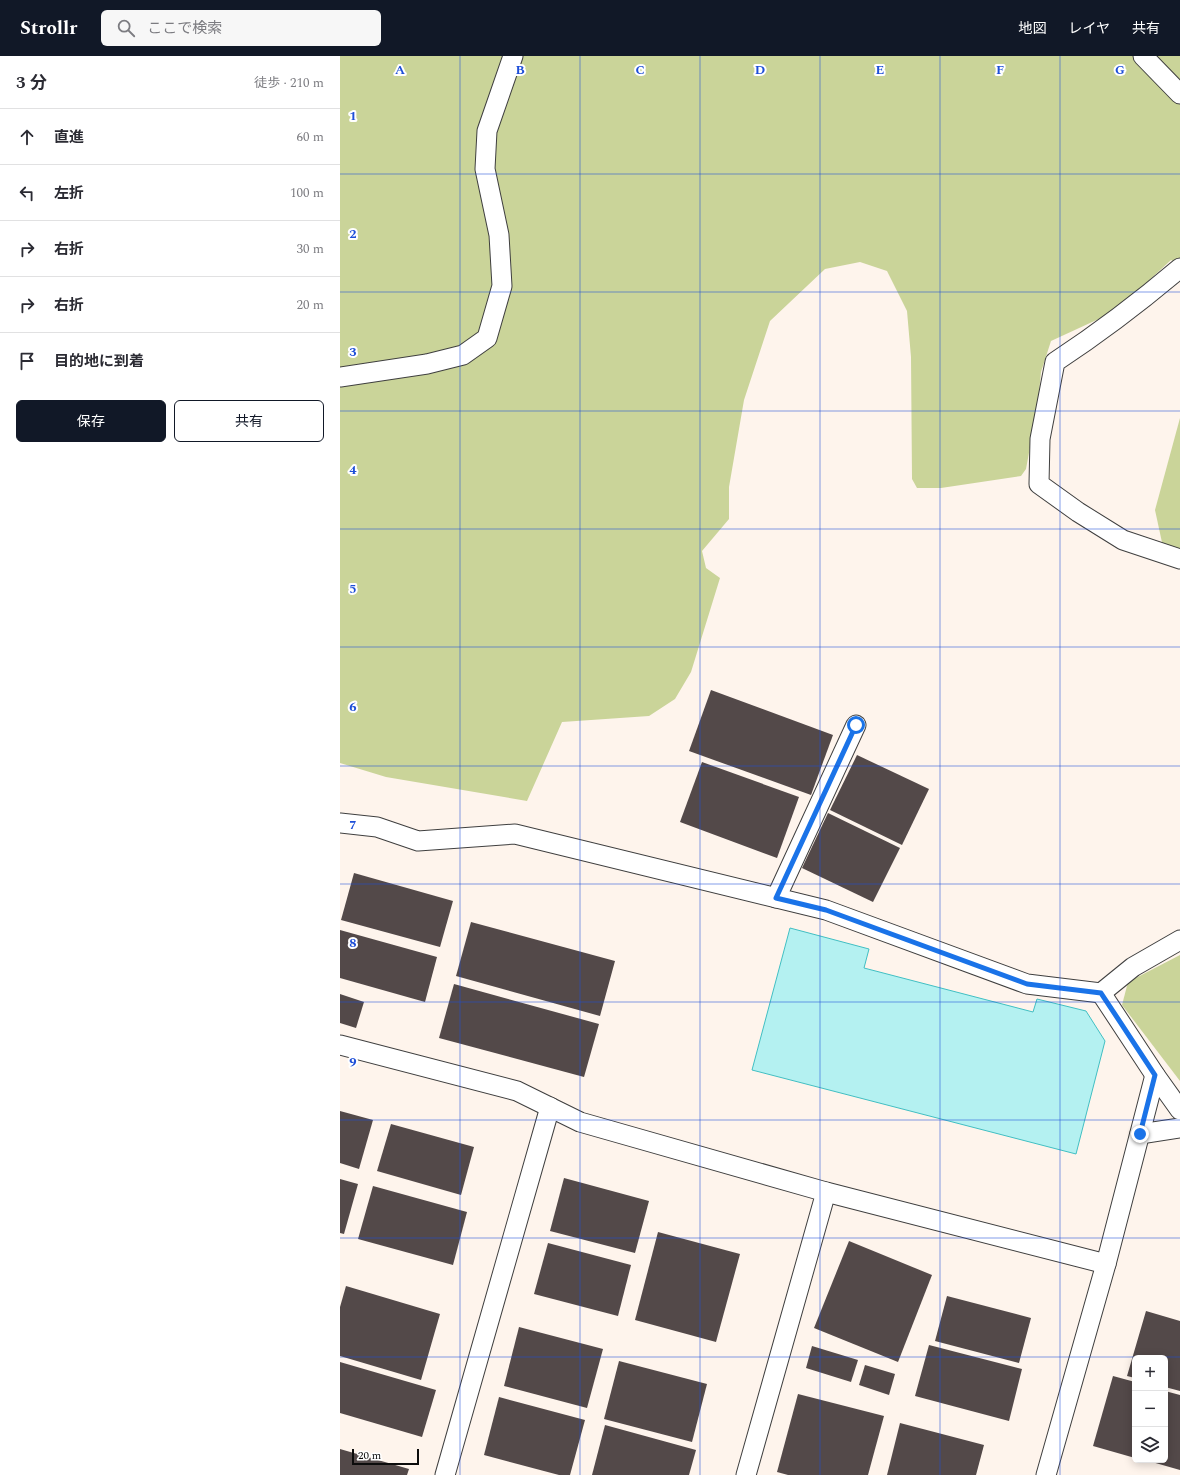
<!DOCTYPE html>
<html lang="ja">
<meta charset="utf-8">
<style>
body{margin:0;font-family:Spectral,"Noto Sans JP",serif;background:#f7f7f7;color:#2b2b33}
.controls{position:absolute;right:12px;bottom:12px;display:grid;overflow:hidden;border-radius:6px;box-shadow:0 2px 10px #0003}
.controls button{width:36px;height:36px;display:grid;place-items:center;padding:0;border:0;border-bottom:1px solid #e1e1e2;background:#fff;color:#2b2b33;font:20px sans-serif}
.scale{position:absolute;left:12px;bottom:10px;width:67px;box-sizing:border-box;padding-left:4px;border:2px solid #0c0c0c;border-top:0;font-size:11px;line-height:14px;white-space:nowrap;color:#0c0c0c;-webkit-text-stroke:3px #fff;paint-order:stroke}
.stop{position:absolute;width:12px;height:12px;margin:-9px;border:3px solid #1a73e8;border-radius:50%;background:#fff}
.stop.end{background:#1a73e8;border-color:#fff;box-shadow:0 1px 4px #0008}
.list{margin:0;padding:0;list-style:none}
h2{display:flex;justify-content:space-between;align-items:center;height:52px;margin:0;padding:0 16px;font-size:17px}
h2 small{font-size:13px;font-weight:400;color:#7c7c81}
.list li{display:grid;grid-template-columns:26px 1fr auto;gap:12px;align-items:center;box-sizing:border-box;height:56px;padding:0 16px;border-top:1px solid #e1e1e2}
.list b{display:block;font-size:15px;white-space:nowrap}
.list em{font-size:13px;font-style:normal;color:#7c7c81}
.actions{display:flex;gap:8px;padding:12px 16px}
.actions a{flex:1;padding:9px 0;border:1px solid #111827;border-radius:6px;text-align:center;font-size:14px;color:#111827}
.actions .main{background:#111827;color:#fff}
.icon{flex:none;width:22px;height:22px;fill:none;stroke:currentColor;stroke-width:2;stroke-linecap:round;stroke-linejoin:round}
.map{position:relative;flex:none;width:840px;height:1419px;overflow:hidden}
header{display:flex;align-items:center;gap:24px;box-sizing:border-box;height:56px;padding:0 20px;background:#111827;color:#fff}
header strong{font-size:19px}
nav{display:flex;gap:22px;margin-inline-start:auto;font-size:14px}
.search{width:280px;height:36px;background:#f7f7f7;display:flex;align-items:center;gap:10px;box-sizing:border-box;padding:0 14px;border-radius:6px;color:#7c7c81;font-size:15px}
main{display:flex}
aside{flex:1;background:#fff}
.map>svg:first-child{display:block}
</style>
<header>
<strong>Strollr</strong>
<div class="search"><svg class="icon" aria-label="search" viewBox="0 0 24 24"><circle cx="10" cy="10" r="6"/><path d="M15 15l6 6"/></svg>ここで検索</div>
<nav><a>地図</a><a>レイヤ</a><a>共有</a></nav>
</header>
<main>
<aside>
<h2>3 分<small>徒歩 · 210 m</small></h2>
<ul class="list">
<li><svg class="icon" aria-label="ahead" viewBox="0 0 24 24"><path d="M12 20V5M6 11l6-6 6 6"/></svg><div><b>直進</b></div><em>60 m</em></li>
<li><svg class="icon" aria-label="left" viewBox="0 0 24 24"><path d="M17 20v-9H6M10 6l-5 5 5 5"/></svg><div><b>左折</b></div><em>100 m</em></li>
<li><svg class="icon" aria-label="right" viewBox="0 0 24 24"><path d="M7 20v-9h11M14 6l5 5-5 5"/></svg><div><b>右折</b></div><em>30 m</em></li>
<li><svg class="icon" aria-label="right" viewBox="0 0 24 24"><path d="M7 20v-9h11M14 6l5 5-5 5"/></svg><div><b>右折</b></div><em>20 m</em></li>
<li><svg class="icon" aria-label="arrive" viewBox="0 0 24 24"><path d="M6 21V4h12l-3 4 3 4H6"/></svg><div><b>目的地に到着</b></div></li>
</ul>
<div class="actions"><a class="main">保存</a><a>共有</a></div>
</aside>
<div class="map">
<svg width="840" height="1419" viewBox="0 0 840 1419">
<rect width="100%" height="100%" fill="#fef4ec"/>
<g fill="#cad499">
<path d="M0,0H840V209L831,204L776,255L711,285L701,316L698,348L686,413L681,420L601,432H577L572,423L571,301L567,255L547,215L520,206L485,213L430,265L404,344L389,431V463L362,495L366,512L380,522L351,616L335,643L309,660L222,666L187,745L46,721L0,707Z"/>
<path d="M840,362V497L823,491L815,454Z"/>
<path d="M840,899V1025L782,949L788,926Z"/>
</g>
<path fill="#b4f1f1" stroke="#41bfc3" d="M450,872L529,893L524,912L693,956L697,943L746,955L765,985L736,1098L412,1014Z"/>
<g fill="#534949">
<path d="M371,634L493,679L471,739L349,695Z"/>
<path d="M517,699L589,733L562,789L490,754Z"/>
<path d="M362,706L459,741L437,802L340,766Z"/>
<path d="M488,757L560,792L533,846L462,812Z"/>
<path d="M14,817L113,845L100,891L1,864Z"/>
<path d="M131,866L275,905L260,960L116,920Z"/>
<path d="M0,874L97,901L85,946L0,922Z"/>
<path d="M114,928L259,968L244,1021L99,982Z"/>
<path d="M0,938L24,946L16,972L0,967Z"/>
<path d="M0,1055L33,1064L19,1113L0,1107Z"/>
<path d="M51,1068L134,1091L121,1139L37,1115Z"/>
<path d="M224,1122L309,1145L295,1197L210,1175Z"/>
<path d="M0,1123L18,1128L4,1178L0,1177Z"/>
<path d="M33,1130L127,1156L113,1209L18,1183Z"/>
<path d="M318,1176L400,1198L376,1286L295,1264Z"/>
<path d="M509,1185L592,1219L558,1306L474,1272Z"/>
<path d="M208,1187L291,1209L278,1260L194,1238Z"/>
<path d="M6,1230L100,1258L81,1324L0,1300V1251Z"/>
<path d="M607,1240L691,1262L679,1307L595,1285Z"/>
<path d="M806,1255L840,1265V1335L825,1331V1302H795V1322L787,1320Z"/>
<path d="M179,1271L263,1293L247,1352L164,1330Z"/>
<path d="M589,1289L682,1313L669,1365L575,1340Z"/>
<path d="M472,1290L518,1304L511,1326L466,1312Z"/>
<path d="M279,1305L367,1328L352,1386L264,1363Z"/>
<path d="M0,1306L96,1334L82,1381L0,1357Z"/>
<path d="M525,1309L555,1318L549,1339L519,1329Z"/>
<path d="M773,1320L795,1326V1402L753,1390Z"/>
<path d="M825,1335L840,1339V1414L805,1404H825Z"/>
<path d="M458,1338L544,1360L528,1419H448L437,1416Z"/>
<path d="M159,1341L245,1364L230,1419H219L144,1399Z"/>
<path d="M560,1367L644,1389L636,1419H547Z"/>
<path d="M265,1369L356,1394L349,1419H252Z"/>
<path d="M0,1393L69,1413L67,1419H0Z"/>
</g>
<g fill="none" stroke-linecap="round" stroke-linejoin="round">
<g stroke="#3f3f3f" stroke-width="21">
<g id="street">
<path d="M803,0L840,38"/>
<path d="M840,212C800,246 759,277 715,306L700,383L699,428L738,456L783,484L840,503"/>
<path d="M0,321L87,308L123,299L147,282L162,230L159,179L145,113L147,75L173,0"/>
<path d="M0,767L37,771L78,785L175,778L486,854L687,928L761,937L793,911L840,884"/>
<path d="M436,842L516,669"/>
<path d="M761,937L815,1019L840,1054"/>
<path d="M0,989L177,1035L240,1066L486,1136L766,1208"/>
<path d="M800,1078L840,1072"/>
<path d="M105,1419L210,1051"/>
<path d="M406,1419L486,1136"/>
<path d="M706,1419L766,1208L815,1019"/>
</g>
</g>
<use href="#street" stroke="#fff" stroke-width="19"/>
</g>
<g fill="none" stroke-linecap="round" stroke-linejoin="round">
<path stroke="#1a73e8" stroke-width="5" d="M516,669L436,842L486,854L687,928L761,937L815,1019L800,1078"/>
</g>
<path fill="none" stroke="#1d4ed8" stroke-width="1" stroke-opacity="0.55" d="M120,0V1419M240,0V1419M360,0V1419M480,0V1419M600,0V1419M720,0V1419M0,118H840M0,236H840M0,355H840M0,473H840M0,591H840M0,710H840M0,828H840M0,946H840M0,1064H840M0,1182H840M0,1301H840"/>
<g font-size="13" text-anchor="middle" font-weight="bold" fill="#1d4ed8" stroke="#fff" stroke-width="4" stroke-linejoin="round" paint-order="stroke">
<text x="60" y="18">A</text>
<text x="180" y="18">B</text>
<text x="300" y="18">C</text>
<text x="420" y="18">D</text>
<text x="540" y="18">E</text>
<text x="660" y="18">F</text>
<text x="780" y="18">G</text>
<text x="13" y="64">1</text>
<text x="13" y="182">2</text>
<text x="13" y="300">3</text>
<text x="13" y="418">4</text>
<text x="13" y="537">5</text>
<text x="13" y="655">6</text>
<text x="13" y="773">7</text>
<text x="13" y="891">8</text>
<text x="13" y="1010">9</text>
</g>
</svg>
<div class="controls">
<button>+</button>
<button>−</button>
<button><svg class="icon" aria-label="layers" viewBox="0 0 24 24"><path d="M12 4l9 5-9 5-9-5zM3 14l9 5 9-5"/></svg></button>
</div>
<div class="scale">20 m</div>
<div class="stop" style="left:516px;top:669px"></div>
<div class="stop end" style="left:800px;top:1078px"></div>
</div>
</main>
